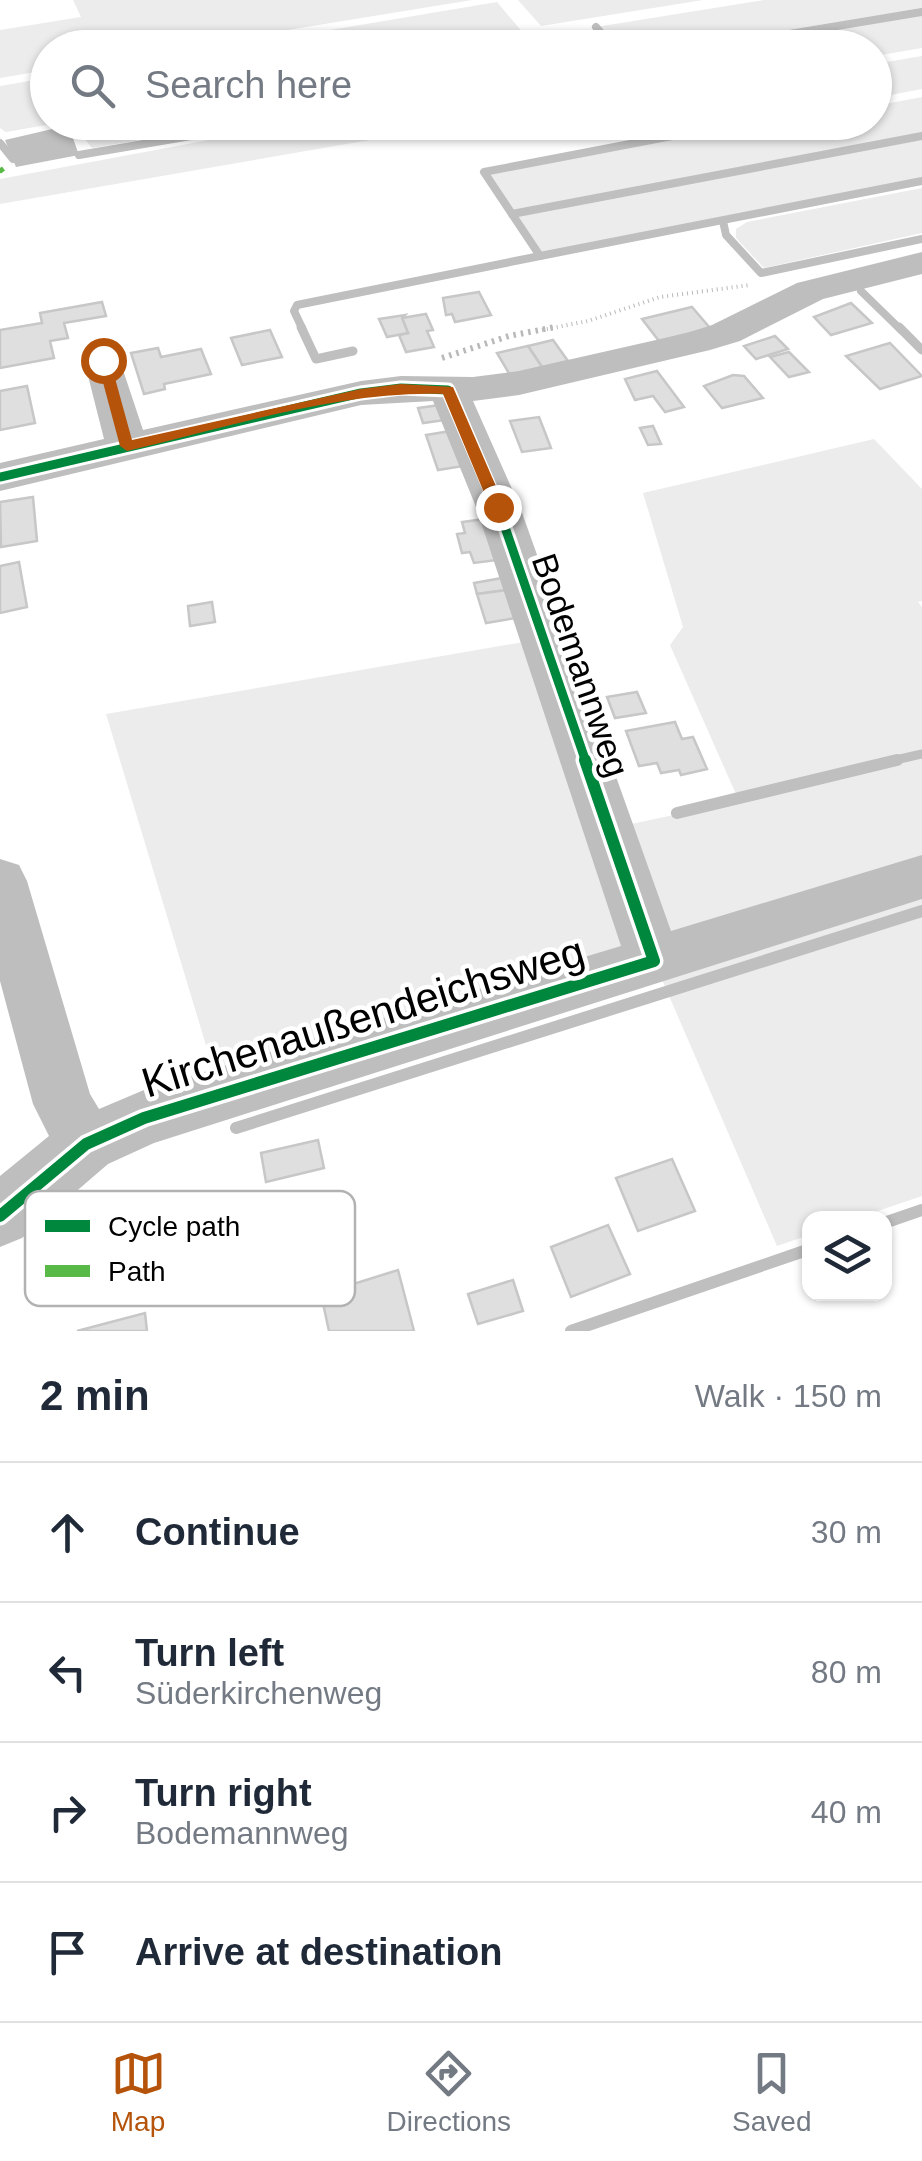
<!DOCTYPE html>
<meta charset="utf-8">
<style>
body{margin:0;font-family:Arial,sans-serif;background:#f6f6f7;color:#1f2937}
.controls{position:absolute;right:30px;bottom:30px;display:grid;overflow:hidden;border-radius:20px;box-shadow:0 2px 8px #0004}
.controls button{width:90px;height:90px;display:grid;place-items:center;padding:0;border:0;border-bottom:2px solid #e0e1e3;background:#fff;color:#1f2937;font:50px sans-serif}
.stop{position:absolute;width:30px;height:30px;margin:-22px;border:8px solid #b45309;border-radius:50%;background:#fff}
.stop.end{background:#b45309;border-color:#fff;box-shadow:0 2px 10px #0008}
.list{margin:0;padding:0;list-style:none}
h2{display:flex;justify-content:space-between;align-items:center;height:130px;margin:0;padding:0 40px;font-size:42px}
h2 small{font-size:32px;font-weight:400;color:#747a83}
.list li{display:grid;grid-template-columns:65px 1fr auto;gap:30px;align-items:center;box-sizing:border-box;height:140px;padding:0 40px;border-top:2px solid #e0e1e3}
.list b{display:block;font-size:38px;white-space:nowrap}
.list p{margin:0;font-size:32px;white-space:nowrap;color:#747a83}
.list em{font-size:32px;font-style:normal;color:#747a83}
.icon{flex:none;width:55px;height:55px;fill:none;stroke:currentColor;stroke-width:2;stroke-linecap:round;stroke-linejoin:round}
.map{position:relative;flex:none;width:922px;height:1331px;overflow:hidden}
.search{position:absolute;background:#fff;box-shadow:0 2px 8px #0004;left:30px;right:30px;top:30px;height:110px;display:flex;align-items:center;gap:25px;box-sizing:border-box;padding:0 35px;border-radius:55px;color:#747a83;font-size:38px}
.sheet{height:690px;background:#fff}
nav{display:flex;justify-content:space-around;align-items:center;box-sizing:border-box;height:140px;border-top:2px solid #e0e1e3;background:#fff;font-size:28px;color:#747a83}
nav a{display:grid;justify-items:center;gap:5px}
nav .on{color:#b45309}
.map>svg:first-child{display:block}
</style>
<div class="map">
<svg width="922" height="1331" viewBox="0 0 922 1331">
<rect width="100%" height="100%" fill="#fff"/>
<g fill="#ececec">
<path d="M73,0H472L183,47L48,48L47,70L0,78V30L81,17Z"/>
<path d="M518,0H703L541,26Z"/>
<path d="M764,0H922V48L875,56L874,48L718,47L828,27L705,47H614L596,27Z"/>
<path d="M497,2L529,40L589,31L603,47H228Z"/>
<path d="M922,56V89L875,98V64Z"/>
<path d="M47,78L48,122L58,123L6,132L0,128V86Z"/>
<path d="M922,97V181L540,256L484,172L745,123L764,126L874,122L875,106Z"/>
<path d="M306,122L468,123L0,204V179Z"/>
<path d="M64,123H242L92,148L73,124Z"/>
<path d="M922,188V233L764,268L736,238V229L747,222Z"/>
<path d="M874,439L922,489V601L918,602L922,607V1196L857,1218H810L809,1235L777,1246L654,961L221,1095L106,714L541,639L608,829L739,801L670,645L683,627L643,493Z"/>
</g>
<path fill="#bfbfbf" d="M61,127L70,130L79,155L16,167L5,140Z"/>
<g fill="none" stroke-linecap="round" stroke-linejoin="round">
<g stroke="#bfbfbf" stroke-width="8">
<path d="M596,27L614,48"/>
<path d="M705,48L922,12"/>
<path d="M0,143L13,159"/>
<path d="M79,155L273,122"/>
<path d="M512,214L922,136"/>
<path d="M723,221L726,235L761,273L922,239"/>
<path d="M540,256L922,181"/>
<path d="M861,291L901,330"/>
<path d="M303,330L294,311L297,305L540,256L484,172L745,122"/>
</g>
<g stroke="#bfbfbf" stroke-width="9">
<path d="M301,327L316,359L353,351"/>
<path d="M899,327L922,350"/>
<path d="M887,762L922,754"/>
</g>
<g stroke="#bfbfbf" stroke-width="12">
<path d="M677,813L897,760"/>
<path d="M236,1128L922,911"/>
<path d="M884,1223L922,1210"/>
<path d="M571,1331L810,1249"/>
</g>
</g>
<g fill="#dfdfdf" stroke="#c7c7c7" stroke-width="2.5">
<path d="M479,292L491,315L455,322L452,314L446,315L443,298Z"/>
<path d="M102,302L106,316L64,323L68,338L50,341L54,358L0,368V330L42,323L40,313Z"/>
<path d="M851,303L872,323L831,335L814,317Z"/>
<path d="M692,307L710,328L659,341L642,319Z"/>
<path d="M426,314L433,330L427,331L434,347L406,352L399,335L408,333L402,318Z"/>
<path d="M405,315L402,318L408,333L387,337L379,319Z"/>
<path d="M270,330L282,357L242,365L231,338Z"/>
<path d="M775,336L788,349L756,359L744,346Z"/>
<path d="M553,340L568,361L542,367L528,346Z"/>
<path d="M890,343L922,376L880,389L846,356Z"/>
<path d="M528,346L542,367L510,375L497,353Z"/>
<path d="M158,348L161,357L201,349L211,374L164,384L165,389L144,394L131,353Z"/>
<path d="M789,352L809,372L789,377L770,357Z"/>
<path d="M657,371L684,407L665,412L653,396L635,400L625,379Z"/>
<path d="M733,375L744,376L763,398L722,408L704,386Z"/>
<path d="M27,386L35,423L0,430V391Z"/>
<path d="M440,405L445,420L423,423L418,408Z"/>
<path d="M539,417L551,448L522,452L510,421Z"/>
<path d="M653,426L661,444L648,445L640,428Z"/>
<path d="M451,431L463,466L438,470L426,435Z"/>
<path d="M33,497L37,541L1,547L0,502Z"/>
<path d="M485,519L497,560L474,563L470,552L462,553L457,534L465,533L462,522Z"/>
<path d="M19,562L27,607L0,613V566Z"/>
<path d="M502,578L507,590L477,594L474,583Z"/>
<path d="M507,590L516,618L486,623L477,594Z"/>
<path d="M212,602L215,622L190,626L188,606Z"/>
<path d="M637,692L646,713L615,718L607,697Z"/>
<path d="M675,722L682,739L693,737L707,769L681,775L679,770L661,773L657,763L639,766L626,731Z"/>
<path d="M318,1140L324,1168L266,1182L261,1153Z"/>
<path d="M672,1159L695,1211L638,1231L616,1178Z"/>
<path d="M608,1225L630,1274L571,1297L551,1247Z"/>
<path d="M398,1270L414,1331H329L321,1294Z"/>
<path d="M513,1280L523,1311L478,1324L468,1294Z"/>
<path d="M145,1313L147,1331H77Z"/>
</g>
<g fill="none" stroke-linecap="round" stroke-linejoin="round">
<path stroke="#b9b9b9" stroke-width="4" stroke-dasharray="1 4" stroke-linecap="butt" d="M542,330L588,321L660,297L750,285"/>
<path stroke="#b9b9b9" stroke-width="6" stroke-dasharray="2.5 5" stroke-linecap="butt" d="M442,358L509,336L555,327"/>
<path fill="#bebebe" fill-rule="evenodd" d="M922,252V274L823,299L740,341L710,350L519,395L473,401L520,507L671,931L922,855V899L154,1143L108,1164L22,1238L0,1247V1176L49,1136L33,1104L0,981V859L19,865L27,881L90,1094L99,1109L144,1090L621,946L476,507L433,401L361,405L0,491V463L104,439L84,360L89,352L103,348L117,352L143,430L361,381L401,376L473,377L519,371L687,333L712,325L797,283Z"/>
<path stroke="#58b947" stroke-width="5" stroke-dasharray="10 5" stroke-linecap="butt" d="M0,168L3,172"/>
<g stroke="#fff" stroke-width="15">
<path id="cycleway-far1" d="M0,477L361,393L401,388L448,390L498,507L586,762"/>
</g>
<g stroke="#fff" stroke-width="19">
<path id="cycleway" d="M0,1216L86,1144L144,1118L654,961L585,760"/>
</g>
<use href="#cycleway-far1" stroke="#00873e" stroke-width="9"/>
<use href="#cycleway" stroke="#00873e" stroke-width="12"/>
</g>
<path fill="#b45309" d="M103,356L110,360L132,440L361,389L401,384L453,387L505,507L498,512L490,507L443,394C337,391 230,427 127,451L120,446L97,360Z"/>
<g text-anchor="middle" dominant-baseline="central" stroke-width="9" stroke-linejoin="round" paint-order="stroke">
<g font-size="35" fill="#000" stroke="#fff">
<text transform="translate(581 665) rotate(71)">Bodemannweg</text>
</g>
<g font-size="42" fill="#000" stroke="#fff">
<text transform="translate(363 1017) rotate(-17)">Kirchenaußendeichsweg</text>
</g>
</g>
<rect x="25" y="1191" width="330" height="115" rx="15" fill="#fff" stroke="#b2b2b2" stroke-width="2.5"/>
<rect x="45" y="1220" width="45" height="12" fill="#00873e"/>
<rect x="45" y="1265" width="45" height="12" fill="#58b947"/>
<g font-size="28" fill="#000">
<text x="108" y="1236">Cycle path</text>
<text x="108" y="1281">Path</text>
</g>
</svg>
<div class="controls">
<button><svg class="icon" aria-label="layers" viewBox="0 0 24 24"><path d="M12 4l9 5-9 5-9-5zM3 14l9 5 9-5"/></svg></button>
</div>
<div class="stop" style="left:103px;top:360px"></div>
<div class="stop end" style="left:498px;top:507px"></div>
<div class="search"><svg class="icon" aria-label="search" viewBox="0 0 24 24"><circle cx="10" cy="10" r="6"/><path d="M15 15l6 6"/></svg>Search here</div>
</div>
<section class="sheet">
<h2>2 min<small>Walk · 150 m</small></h2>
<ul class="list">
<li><svg class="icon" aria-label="ahead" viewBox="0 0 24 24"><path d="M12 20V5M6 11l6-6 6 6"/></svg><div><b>Continue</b></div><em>30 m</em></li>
<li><svg class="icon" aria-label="left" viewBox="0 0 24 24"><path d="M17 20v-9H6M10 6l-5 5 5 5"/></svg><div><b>Turn left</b><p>Süderkirchenweg</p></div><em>80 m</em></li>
<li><svg class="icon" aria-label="right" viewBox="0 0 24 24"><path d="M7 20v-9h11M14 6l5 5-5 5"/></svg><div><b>Turn right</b><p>Bodemannweg</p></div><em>40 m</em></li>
<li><svg class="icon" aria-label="arrive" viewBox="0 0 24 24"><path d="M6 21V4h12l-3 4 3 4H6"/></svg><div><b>Arrive at destination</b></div></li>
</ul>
</section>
<nav>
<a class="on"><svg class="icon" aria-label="map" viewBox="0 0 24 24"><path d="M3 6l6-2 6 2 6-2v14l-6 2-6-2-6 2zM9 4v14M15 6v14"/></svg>Map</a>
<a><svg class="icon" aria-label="directions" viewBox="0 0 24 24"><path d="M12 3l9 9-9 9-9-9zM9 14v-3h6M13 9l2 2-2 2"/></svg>Directions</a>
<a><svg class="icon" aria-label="saved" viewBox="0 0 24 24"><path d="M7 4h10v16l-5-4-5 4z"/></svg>Saved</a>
</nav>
